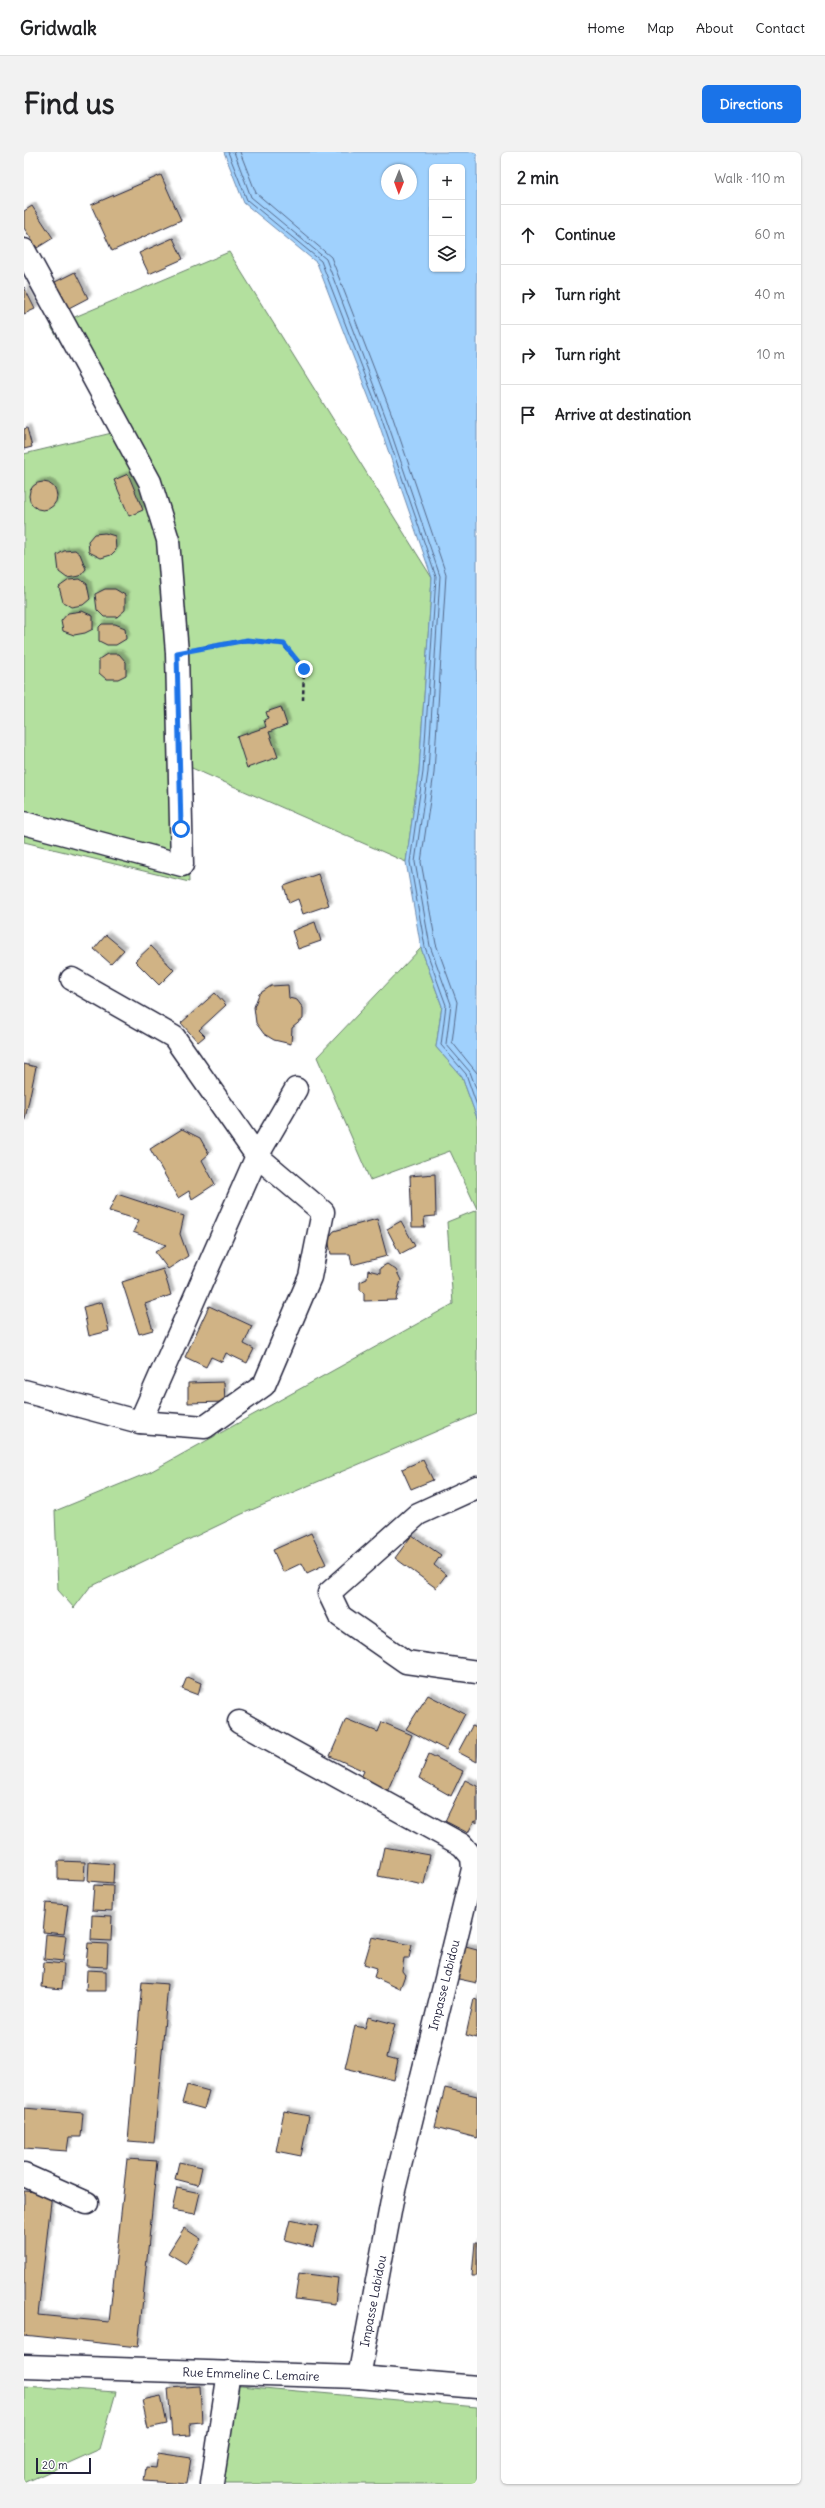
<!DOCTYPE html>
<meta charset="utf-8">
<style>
body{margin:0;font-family:Delius,sans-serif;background:#f2f2f2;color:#202124}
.controls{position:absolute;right:12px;top:12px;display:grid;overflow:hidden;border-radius:6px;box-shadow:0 1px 3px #0004}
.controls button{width:36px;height:36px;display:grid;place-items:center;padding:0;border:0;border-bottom:1px solid #e0e0e0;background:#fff;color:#202124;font:20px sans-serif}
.compass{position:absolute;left:357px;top:12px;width:36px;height:36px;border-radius:50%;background:#fff;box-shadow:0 1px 3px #0004;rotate:181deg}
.scale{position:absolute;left:12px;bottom:10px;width:55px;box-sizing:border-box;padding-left:4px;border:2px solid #22223b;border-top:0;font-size:11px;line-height:14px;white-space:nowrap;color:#22223b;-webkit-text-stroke:3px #fff;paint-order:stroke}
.stop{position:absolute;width:12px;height:12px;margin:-9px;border:3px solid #1a73e8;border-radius:50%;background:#fff}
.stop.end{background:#1a73e8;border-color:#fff;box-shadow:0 1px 4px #0008}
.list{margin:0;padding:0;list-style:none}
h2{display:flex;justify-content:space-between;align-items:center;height:52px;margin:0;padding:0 16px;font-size:17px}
h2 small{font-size:13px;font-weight:400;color:#757577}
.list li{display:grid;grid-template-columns:26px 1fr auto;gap:12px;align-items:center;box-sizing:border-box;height:60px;padding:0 16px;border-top:1px solid #e0e0e0}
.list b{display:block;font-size:15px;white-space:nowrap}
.list em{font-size:13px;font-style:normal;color:#757577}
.icon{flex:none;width:22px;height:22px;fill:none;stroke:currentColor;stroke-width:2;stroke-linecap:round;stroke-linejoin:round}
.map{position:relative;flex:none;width:453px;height:2332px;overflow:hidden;border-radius:6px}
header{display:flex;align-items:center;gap:24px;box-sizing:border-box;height:56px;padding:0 20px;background:#fff;border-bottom:1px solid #e0e0e0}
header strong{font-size:19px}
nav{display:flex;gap:22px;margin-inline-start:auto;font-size:14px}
.intro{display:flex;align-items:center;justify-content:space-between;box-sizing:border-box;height:96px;padding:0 24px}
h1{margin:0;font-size:28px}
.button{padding:10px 18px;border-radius:6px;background:#1a73e8;color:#fff;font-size:14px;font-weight:700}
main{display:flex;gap:24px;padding:0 24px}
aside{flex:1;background:#fff;border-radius:6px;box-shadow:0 1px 3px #0004}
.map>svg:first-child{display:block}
</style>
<header>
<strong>Gridwalk</strong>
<nav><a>Home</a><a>Map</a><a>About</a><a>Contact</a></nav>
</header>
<div class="intro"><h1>Find us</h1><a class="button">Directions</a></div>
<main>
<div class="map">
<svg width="453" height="2332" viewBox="0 0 453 2332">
<defs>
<filter id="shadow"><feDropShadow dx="3.5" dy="-3.5" stdDeviation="1" flood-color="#0004"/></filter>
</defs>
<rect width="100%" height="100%" fill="#fff"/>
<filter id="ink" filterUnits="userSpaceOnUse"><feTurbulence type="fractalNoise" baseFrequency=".025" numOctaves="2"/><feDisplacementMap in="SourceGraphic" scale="8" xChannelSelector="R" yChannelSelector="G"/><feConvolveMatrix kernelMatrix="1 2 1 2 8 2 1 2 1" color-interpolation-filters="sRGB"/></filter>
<g filter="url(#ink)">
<g fill="#b3e09e" stroke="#6a816c">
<path d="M205,100L408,426L395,619L382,710L161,613L165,730L0,690V302L92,280L27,175Z"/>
<path d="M397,796L418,854L412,895L438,925L453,966V1057L426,999L346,1028L293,905Z"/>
<path d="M453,1058V1262L218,1362L66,1435L50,1456L34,1438L31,1359L126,1320L429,1152L423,1070Z"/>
<path d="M194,2232L453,2255V2332H177Z"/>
<path d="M0,2234L92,2240L76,2297L0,2331Z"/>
</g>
<path fill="#a0d1fd" stroke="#6e8baf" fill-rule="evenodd" d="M200,0H453V966L438,925L412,895L418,854L397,796L382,710L395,619L408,426L354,269L293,111L220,51ZM408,15H438V117H408ZM363,18H387V42H363Z"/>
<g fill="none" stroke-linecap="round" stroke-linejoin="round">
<g stroke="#546889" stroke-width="1">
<path d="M204,0L223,48L297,109L358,267L412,425L399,620L386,710L401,795L422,853L417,893L442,922L453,954"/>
<path d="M210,0L227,45L302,107L362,266L416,424L404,620L391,710L406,794L427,852L422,892L446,920L453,939"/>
<path d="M216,0L232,41L307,105L368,263L422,422L410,621L397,710L412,792L433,850L428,890L453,921"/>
</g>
</g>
<g fill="#d0b385" stroke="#22223b" filter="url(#shadow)">
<path d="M137,23L157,68L88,99L67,53Z"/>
<path d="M8,54L29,86L13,96L0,76V59Z"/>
<path d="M149,86L159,107L125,122L115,101Z"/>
<path d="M51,120L64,146L39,159L25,133Z"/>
<path d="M0,135L11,157L0,162Z"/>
<path d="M3,276L8,295L0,297V277Z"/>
<path d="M104,322L119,358L105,364L90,328Z"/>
<circle cx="19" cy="344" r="14"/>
<path d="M81,381L91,384L92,398L87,403L77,406L65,400L64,389L70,382Z"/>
<path d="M51,398L56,402L62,417L56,424L43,426L35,420L33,403L40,399Z"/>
<path d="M56,427L63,432L66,447L59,453L47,455L39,450L35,435L45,428Z"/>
<path d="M81,437H91L101,443V458L93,465H80L73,458L71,442Z"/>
<path d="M58,459L69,464V477L61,481L50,483L39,479L37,469L44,461Z"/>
<path d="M78,472H91L101,476L102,487L92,493H83L75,489V475Z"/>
<path d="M83,502H95L102,510V523L94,527H82L75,521V507Z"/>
<path d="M257,555L263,573L245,580L254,605L223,616L213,585L242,575L240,568L244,566L242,560Z"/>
<path d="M294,722L305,753L279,762L274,747L265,751L260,734Z"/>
<path d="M291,770L297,789L274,797L268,779Z"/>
<path d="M82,783L100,798L87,812L70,797Z"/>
<path d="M127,794L150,818L135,833L111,809Z"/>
<path d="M264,833L265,846L273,848L279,856V867L268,876L267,892L250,888L240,882L232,871L230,855L235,842L247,834Z"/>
<path d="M191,841L202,853L175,878L181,884L174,890L157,871Z"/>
<path d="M0,912L12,915L0,972Z"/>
<path d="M158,977L176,986L185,1002L178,1008L191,1032L168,1047L165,1039L154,1046L126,997Z"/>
<path d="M411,1022L412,1064L400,1065L401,1075H388L386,1024Z"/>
<path d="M93,1042L160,1064L156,1082L164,1104L144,1117L131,1100L142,1093L109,1080L115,1068L85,1059Z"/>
<path d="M353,1067L363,1104L328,1113L326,1102H307L304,1087L310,1079Z"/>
<path d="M377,1069L391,1094L376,1102L363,1077Z"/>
<path d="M363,1112L372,1118L377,1128L372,1148L340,1149V1141L336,1138V1130L343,1127L344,1118L356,1121V1116Z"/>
<path d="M139,1117L147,1143L121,1152L129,1178L115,1182L98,1130Z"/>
<path d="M78,1150L85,1179L65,1184L59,1155Z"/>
<path d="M185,1154L228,1174L220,1192L230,1197L223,1211L202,1201L198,1210L187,1205L182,1215L161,1205Z"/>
<path d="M200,1230L201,1250L164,1251V1231Z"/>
<path d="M399,1308L409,1328L387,1337L378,1317Z"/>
<path d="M287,1381L302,1412L283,1421L278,1411L259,1420L249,1398Z"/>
<path d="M388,1383L417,1403L410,1413L422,1423L412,1436L371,1406Z"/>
<path d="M163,1525L177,1531L174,1543L158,1537Z"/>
<path d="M404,1543L441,1562L422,1598L382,1577Z"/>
<path d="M322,1567L354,1580L358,1570L388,1583L362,1642L335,1630L340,1619L306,1604Z"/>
<path d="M448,1574L453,1576V1610L434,1600Z"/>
<path d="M405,1602L439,1619L427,1644L395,1626Z"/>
<path d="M441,1628L453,1634V1671L450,1669L444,1681L421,1669Z"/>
<path d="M360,1695L406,1703L400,1733L354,1724Z"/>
<path d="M34,1709L61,1710L60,1728L34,1727Z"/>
<path d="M65,1710L90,1712L89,1731L64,1729Z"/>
<path d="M70,1733L89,1734L88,1759L68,1758Z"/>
<path d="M22,1751L44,1753L40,1782L19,1780Z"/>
<path d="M68,1763L88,1764L87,1789L67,1788Z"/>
<path d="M22,1782L42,1784L39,1809L20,1807Z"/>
<path d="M348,1785L388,1793L385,1806H380L378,1819L381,1823L376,1837L350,1825L353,1816L340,1812Z"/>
<path d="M64,1791L84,1792L83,1815L62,1814Z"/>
<path d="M438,1794L453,1798V1831L430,1826Z"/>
<path d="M20,1810L40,1812L38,1837L18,1835Z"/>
<path d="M63,1818L82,1819V1839H62Z"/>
<path d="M118,1830L144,1832L130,1991L104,1989Z"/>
<path d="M450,1847L453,1848V1886L442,1883Z"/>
<path d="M344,1865L371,1872L363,1905L374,1908L370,1928L321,1916L331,1874L341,1876Z"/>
<path d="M163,1933L185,1939L180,1957L158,1951Z"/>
<path d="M421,1936L453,1944V1986L411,1975Z"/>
<path d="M0,1956L59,1961L57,1985H45L43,1999L0,1996Z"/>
<path d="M260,1959L285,1964L277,2004L252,1999Z"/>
<path d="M103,2007L133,2009L114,2195L0,2183V2039L28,2041L14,2163L85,2170Z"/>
<path d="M155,2010L178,2015L174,2033L151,2027Z"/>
<path d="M153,2036L176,2041L171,2062L148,2058Z"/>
<path d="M266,2068L294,2074L289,2095L261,2088Z"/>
<path d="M160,2076L177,2087L162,2112L144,2101Z"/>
<path d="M451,2090H453V2124H448Z"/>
<path d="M275,2121L314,2126L311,2152L271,2147Z"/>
<path d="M176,2234L178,2270L166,2271L167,2283L148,2284L144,2236Z"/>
<path d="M137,2244L143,2272L124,2276L118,2248Z"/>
<path d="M134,2301L167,2306L163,2332L120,2329L122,2315L132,2316Z"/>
</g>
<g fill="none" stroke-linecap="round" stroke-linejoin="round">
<g stroke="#22223b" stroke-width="25">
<g id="minor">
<path d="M0,98L126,330L144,388L153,501L158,713L0,671"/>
<path d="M48,827L150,885L233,1004L299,1060L286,1125L240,1233L181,1275L116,1270"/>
<path d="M0,1239L116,1270L233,1004L272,937"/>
<path d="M453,1335L394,1362L305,1441L316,1464L382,1510L453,1520"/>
<path d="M215,1570L438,1693L448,1705L449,1717L370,2038L335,2225"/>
<path d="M0,2023L63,2051"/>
<path id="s1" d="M0,2214L335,2225L453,2235"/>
<path d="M188,2332L205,2220"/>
</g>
</g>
<path stroke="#22223b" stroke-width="2.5" stroke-dasharray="4 3" stroke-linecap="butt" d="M173,497L223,488L259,492L280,517L279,548"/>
<use href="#minor" stroke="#fff" stroke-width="22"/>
</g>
</g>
<g fill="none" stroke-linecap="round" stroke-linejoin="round" filter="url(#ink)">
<path stroke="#1a73e8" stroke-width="5" d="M157,677L153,501L223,488L260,492L280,517"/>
</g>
<g text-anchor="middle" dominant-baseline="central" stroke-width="3" stroke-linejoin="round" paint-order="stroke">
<g font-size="12" fill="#22223b" stroke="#fff">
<text transform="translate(420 1833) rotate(-76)">Impasse Labidou</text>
<text transform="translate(349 2149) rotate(-79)">Impasse Labidou</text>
<text stroke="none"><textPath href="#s1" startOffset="227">Rue Emmeline C. Lemaire</textPath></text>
</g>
</g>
</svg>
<div class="controls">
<button>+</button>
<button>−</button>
<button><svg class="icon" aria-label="layers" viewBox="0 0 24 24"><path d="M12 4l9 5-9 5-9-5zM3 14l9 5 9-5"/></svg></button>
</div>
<svg class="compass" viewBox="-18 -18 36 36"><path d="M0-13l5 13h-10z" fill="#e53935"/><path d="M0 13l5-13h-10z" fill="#757577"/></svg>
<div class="scale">20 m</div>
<div class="stop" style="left:157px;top:677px"></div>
<div class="stop end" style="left:280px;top:517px"></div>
</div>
<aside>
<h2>2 min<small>Walk · 110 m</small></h2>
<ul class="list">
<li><svg class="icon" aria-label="ahead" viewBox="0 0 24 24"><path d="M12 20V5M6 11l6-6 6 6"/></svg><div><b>Continue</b></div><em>60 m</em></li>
<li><svg class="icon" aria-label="right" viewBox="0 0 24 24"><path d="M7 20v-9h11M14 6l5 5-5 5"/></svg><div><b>Turn right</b></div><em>40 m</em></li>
<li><svg class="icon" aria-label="right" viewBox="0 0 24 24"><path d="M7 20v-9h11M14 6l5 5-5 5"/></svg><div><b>Turn right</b></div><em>10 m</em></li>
<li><svg class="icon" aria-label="arrive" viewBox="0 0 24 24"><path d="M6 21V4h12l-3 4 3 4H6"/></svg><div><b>Arrive at destination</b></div></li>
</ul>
</aside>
</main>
